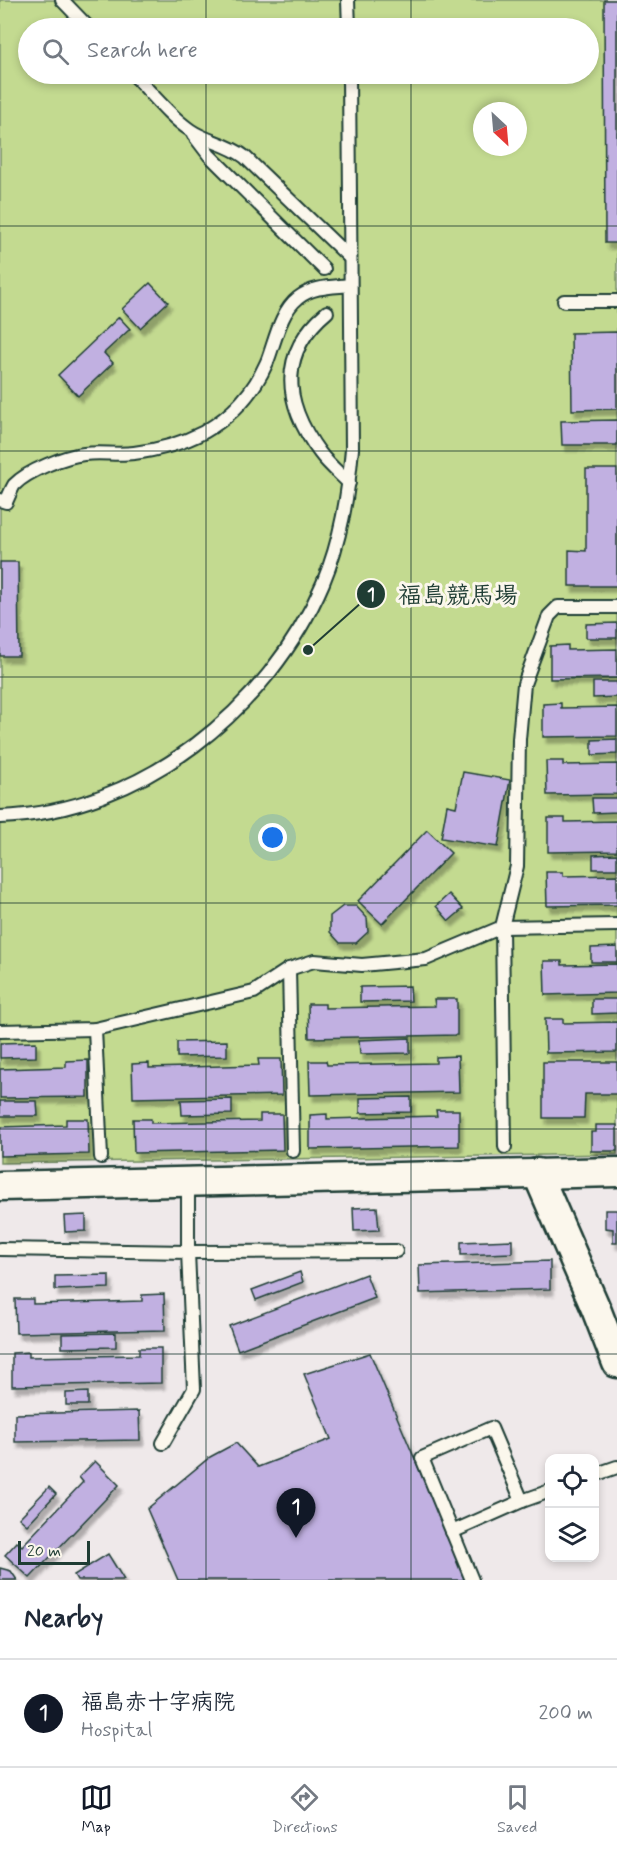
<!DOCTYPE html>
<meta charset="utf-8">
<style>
body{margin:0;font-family:Mynerve,"Klee One",sans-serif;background:#f2f2f3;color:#1f2937}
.controls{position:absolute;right:18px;bottom:18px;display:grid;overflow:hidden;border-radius:12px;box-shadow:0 3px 9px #0003}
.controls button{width:54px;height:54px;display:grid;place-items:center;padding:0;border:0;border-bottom:2px solid #e0e1e3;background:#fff;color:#1f2937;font:30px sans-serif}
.compass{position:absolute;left:473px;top:102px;width:54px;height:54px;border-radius:50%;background:#fff;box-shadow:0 3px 9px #0003;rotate:154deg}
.scale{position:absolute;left:18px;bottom:15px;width:72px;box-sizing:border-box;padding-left:6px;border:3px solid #1f3d34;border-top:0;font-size:16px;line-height:21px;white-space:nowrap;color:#1f3d34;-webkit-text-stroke:4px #fbf7ec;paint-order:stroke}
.you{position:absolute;left:273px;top:838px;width:21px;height:21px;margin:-15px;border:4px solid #fff;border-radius:50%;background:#1a73e8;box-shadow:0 0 0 9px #1a73e833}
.badge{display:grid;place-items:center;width:39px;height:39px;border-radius:50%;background:#111827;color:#fff;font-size:20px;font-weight:700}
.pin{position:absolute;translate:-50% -50px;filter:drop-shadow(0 2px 3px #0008)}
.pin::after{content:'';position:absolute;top:32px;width:21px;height:18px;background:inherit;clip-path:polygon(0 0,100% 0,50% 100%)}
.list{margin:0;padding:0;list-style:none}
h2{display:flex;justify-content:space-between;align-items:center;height:78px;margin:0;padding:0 24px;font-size:26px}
h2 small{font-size:20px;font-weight:400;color:#747a83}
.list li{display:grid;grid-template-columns:39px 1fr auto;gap:18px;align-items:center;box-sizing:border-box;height:108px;padding:0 24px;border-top:2px solid #e0e1e3}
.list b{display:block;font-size:22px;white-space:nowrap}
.list p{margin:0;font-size:20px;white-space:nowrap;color:#747a83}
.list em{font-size:20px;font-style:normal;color:#747a83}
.icon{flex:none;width:33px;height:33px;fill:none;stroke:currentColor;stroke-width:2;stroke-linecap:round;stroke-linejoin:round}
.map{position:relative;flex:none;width:617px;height:1580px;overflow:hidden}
.search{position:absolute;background:#fff;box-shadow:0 3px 9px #0003;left:18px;right:18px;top:18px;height:66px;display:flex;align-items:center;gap:15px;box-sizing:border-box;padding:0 21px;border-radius:33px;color:#747a83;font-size:22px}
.sheet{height:186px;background:#fff}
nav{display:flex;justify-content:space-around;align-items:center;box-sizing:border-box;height:84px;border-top:2px solid #e0e1e3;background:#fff;font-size:16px;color:#747a83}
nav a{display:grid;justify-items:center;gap:3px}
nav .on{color:#111827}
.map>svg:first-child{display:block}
</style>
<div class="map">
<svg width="617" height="1580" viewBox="0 0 617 1580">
<defs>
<filter id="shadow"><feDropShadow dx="3.5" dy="6" stdDeviation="1.5" flood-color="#0004"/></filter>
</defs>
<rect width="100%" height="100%" fill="#efe9ea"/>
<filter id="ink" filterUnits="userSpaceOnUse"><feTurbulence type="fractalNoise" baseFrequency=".0167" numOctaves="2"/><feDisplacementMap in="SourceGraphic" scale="12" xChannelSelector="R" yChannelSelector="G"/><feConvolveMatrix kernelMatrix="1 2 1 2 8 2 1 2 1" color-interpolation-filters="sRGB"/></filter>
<g filter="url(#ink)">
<path fill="#c3da90" stroke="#718c62" stroke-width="1.5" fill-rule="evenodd" d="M0,0H617V1154L0,1163ZM28,28H588V74H28ZM482,111H518V147H482Z"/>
<g fill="#c1b0e1" stroke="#1f3d34" stroke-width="1.5" filter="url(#shadow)">
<path d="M604,0H617V243H605Z"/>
<path d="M150,283L168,302L140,328L122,309Z"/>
<path d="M119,317L130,329L104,353L113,363L78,396L58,375Z"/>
<path d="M617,332V409L572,410L571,333Z"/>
<path d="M617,420V445H562L561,421Z"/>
<path d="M586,469H617V586H569V550L586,551Z"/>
<path d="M0,562H18L19,656H0Z"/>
<path d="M617,623V638H586V624Z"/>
<path d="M568,645V650L617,649V678L550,679V646Z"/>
<path d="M593,682H617V697L593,698Z"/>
<path d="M561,703V708L617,707V736L543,737V704Z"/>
<path d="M617,739V754L592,755V740Z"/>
<path d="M546,761H563V765L617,764V794L547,795Z"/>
<path d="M463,772L510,780L498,847L441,838L447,805L456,807Z"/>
<path d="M592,798H617V812L593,813Z"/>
<path d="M548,818H565V822L617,821V851L548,852Z"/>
<path d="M427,830L451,853L382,924L358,901Z"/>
<path d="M617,854V869H593V855Z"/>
<path d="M546,872H563V876L617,875V905L547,906Z"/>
<path d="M449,894L463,909L449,921L436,906Z"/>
<path d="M343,906H356L367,918L368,932L356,943H340L330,932V916Z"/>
<path d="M617,947V962H591V948Z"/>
<path d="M544,961H562V965L617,964V993L545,995Z"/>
<path d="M410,986L411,1001L360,1002V987Z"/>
<path d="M434,999H457V1035L309,1038L308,1004H325V1008L435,1006Z"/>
<path d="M592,999H617V1013L592,1014Z"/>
<path d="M545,1019H563V1023L617,1022V1052L546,1053Z"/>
<path d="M410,1038V1053L360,1054L359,1040Z"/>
<path d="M227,1041V1056L177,1057V1042Z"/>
<path d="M36,1042V1057L0,1058V1043Z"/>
<path d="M458,1056L459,1092L310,1095L309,1061H326L327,1065L436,1063V1057Z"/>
<path d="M258,1059H281L282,1095L133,1098L132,1064L149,1063V1068L259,1065Z"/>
<path d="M88,1060V1097L0,1098V1069L66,1067V1061Z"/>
<path d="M543,1062H617V1094H585L584,1118H543Z"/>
<path d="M411,1097V1112L360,1113V1098Z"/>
<path d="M232,1099V1114L182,1115L181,1100Z"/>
<path d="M0,1101H37L38,1116H0Z"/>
<path d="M436,1110H459V1146L310,1149V1115L327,1114V1119L437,1116Z"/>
<path d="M260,1114H282L283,1150L134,1153L133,1119H151V1123L260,1121Z"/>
<path d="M66,1119H88L89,1154L0,1156V1127L66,1125Z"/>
<path d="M596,1125H617V1151H591V1132H596Z"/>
<path d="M377,1207L379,1230L354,1231L353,1208Z"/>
<path d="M605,1210H617V1243H613V1229L605,1228Z"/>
<path d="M86,1215V1231L65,1232L64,1216Z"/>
<path d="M512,1240V1253L461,1255V1242Z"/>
<path d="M550,1261V1289L420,1293L419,1265Z"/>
<path d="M300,1272L303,1282L256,1300L252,1290Z"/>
<path d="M366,1274L375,1298L238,1350L229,1326Z"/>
<path d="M109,1275V1288L55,1290V1276Z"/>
<path d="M164,1294L165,1330L16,1333L15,1299H33V1304L142,1301V1295Z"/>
<path d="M116,1333V1347L62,1348V1334Z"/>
<path d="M139,1348H161V1383L12,1386V1353L29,1352V1357L139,1355Z"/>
<path d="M370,1353L466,1580H178L147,1509L210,1457L236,1443L258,1467L331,1439L304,1374Z"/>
<path d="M88,1392V1405H66V1393Z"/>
<path d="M139,1411L140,1440L15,1442V1414Z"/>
<path d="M95,1461L119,1485L30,1578L5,1555L17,1542L22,1546L83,1482L79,1477Z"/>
<path d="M49,1487L56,1494L27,1525L19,1518Z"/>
<path d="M108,1554L124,1580H77L74,1575Z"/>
<path d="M0,1568L11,1571L17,1580H0Z"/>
</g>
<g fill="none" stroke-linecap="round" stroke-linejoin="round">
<g stroke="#1f3d34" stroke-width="16">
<g id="service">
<path d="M62,0L89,28"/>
<path d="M348,0L349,28"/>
<path d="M133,74C151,92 168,115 190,130C207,142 227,143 245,157L350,258"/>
<path d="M193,134L209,155L324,269"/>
<path d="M564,301H617"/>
<path d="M327,312C277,354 284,404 320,453C328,464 340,474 349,483"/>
<path d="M0,500L6,502C9,496 11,490 14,485C27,471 65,456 84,454C101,452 117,455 134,453C158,450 183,443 204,432C232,416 254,392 267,362C275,342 280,312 298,298C313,286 332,287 350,285"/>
<path d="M0,817C141,812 269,710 323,583C341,540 348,495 352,449L349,74"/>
<path d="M289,969L293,1151"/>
<path d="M95,1029L101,1157"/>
<path d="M0,1031L95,1029L254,992L289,969L314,961L362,965L426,959L502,927L617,925"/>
<path d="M505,1147L502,927L517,866L519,739L524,684L549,616L558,607H617"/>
<path d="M0,1249L188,1252L396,1251"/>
<path d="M163,1443L194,1389L188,1252V1182"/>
<path d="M594,1475L617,1467"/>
<path d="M452,1532L522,1501L550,1491"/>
<path d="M472,1580L422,1458L491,1428L522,1501"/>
</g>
</g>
<g stroke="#1f3d34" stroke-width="33">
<g id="tertiary">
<path d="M537,1173L596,1309L617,1363"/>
<path d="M0,1186L617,1172"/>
</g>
</g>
<use href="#service" stroke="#fbf7ec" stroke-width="12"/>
<use href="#tertiary" stroke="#fbf7ec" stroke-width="28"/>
</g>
</g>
<path fill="none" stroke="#1f3d34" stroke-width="1.5" stroke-opacity="0.55" d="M206,0V28M411,0V28M206,74V1580M411,74V1580M0,226H617M0,451H617M0,677H617M0,903H617M0,1129H617M0,1354H617"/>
<path fill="none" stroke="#1f3d34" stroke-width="2" d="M308 650L371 594"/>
<g fill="#1f3d34" stroke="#fbf7ec" stroke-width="2">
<circle cx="308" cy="650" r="6"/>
<circle cx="371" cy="594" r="15"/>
</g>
<g font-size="18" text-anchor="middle" font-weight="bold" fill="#fff">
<text x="371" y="600">1</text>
</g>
<g font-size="24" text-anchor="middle" font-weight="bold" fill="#1f3d34" stroke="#fbf7ec" stroke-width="6" stroke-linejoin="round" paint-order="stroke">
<text x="458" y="603">福島競馬場</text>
</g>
</svg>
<div class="controls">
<button><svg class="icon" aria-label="locate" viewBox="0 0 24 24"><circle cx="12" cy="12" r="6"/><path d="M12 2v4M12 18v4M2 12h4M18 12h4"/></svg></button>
<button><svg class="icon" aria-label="layers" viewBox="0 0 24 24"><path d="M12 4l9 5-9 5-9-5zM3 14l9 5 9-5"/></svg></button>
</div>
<svg class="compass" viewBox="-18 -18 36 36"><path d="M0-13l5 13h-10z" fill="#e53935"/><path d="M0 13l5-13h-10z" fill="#747a83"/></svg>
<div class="scale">20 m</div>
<div class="you"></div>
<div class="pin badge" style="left:296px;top:1538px">1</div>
<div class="search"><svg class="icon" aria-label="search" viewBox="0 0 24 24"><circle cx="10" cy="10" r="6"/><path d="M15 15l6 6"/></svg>Search here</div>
</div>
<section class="sheet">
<h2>Nearby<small></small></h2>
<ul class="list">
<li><span class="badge">1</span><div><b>福島赤十字病院</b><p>Hospital</p></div><em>200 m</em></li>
</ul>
</section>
<nav>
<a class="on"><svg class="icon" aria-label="map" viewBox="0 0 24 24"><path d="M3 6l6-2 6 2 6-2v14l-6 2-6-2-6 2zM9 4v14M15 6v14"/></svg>Map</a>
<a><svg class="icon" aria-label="directions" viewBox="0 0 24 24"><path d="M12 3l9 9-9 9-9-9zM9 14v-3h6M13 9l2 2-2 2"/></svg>Directions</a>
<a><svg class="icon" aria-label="saved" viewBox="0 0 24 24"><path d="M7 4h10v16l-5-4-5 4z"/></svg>Saved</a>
</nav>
